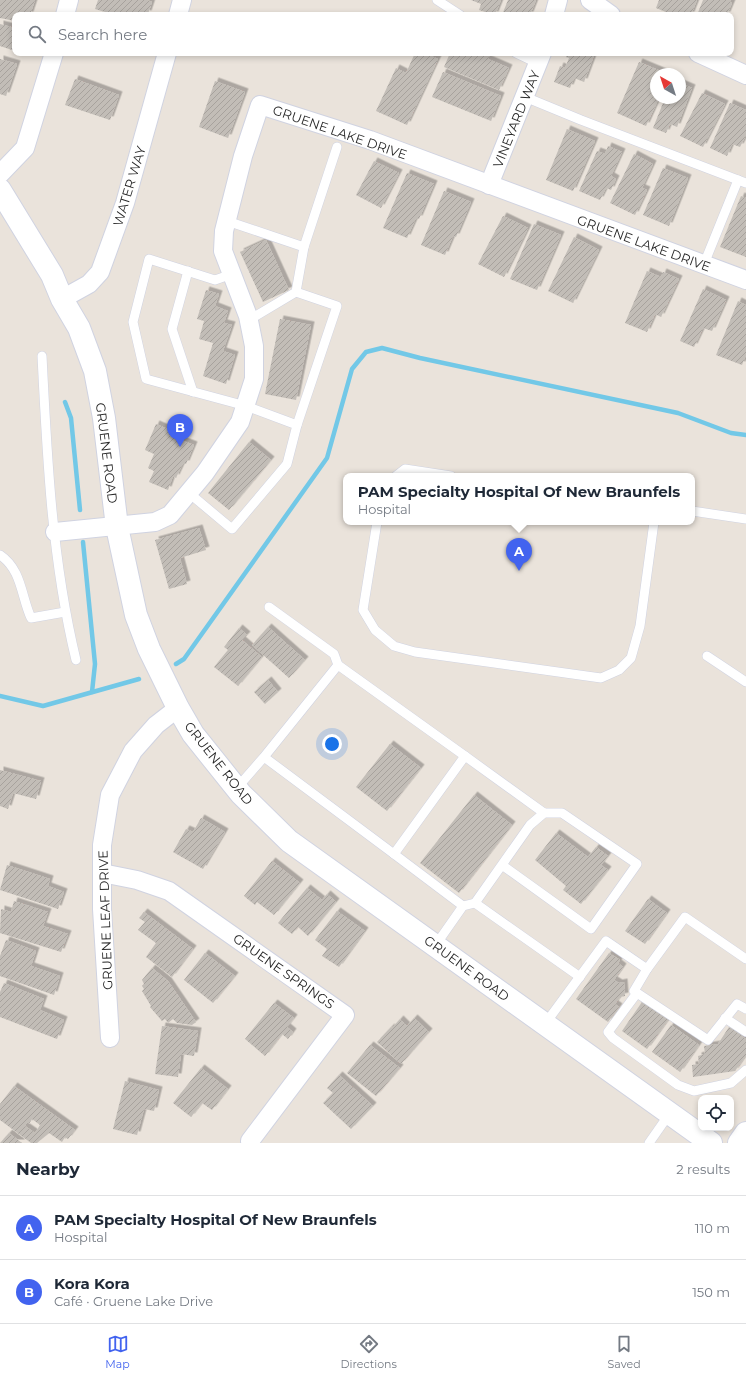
<!DOCTYPE html>
<meta charset="utf-8">
<style>
body{margin:0;font-family:Montserrat,sans-serif;background:#f2f2f3;color:#1f2937}
.controls{position:absolute;right:12px;bottom:12px;display:grid;overflow:hidden;border-radius:8px;box-shadow:0 2px 6px #0003}
.controls button{width:36px;height:36px;display:grid;place-items:center;padding:0;border:0;border-bottom:1px solid #e0e1e3;background:#fff;color:#1f2937;font:20px sans-serif}
.compass{position:absolute;left:650px;top:68px;width:36px;height:36px;border-radius:50%;background:#fff;box-shadow:0 2px 6px #0003;rotate:321deg}
.you{position:absolute;left:332px;top:744px;width:14px;height:14px;margin:-10px;border:3px solid #fff;border-radius:50%;background:#1a73e8;box-shadow:0 0 0 6px #1a73e833}
.badge{display:grid;place-items:center;width:26px;height:26px;border-radius:50%;background:#4263ef;color:#fff;font-size:13px;font-weight:700}
.pin{position:absolute;translate:-50% -33px;filter:drop-shadow(0 1px 2px #0008)}
.pin::after{content:'';position:absolute;top:21px;width:14px;height:12px;background:inherit;clip-path:polygon(0 0,100% 0,50% 100%)}
.popup{position:absolute;left:343px;top:473px;width:352px;height:52px;box-sizing:border-box;display:grid;place-content:center;border-radius:8px;background:#fff;filter:drop-shadow(0 1px 3px #0005);font-size:13px;white-space:nowrap;color:#747a83}
.popup b{font-size:15px;color:#1f2937}
.popup::after{content:'';position:absolute;left:50%;top:100%;margin-left:-8px;border:8px solid transparent;border-top-color:#fff}
.list{margin:0;padding:0;list-style:none}
h2{display:flex;justify-content:space-between;align-items:center;height:52px;margin:0;padding:0 16px;font-size:17px}
h2 small{font-size:13px;font-weight:400;color:#747a83}
.list li{display:grid;grid-template-columns:26px 1fr auto;gap:12px;align-items:center;box-sizing:border-box;height:64px;padding:0 16px;border-top:1px solid #e0e1e3}
.list b{display:block;font-size:15px;white-space:nowrap}
.list p{margin:0;font-size:13px;white-space:nowrap;color:#747a83}
.list em{font-size:13px;font-style:normal;color:#747a83}
.icon{flex:none;width:22px;height:22px;fill:none;stroke:currentColor;stroke-width:2;stroke-linecap:round;stroke-linejoin:round}
.map{position:relative;flex:none;width:746px;height:1143px;overflow:hidden}
.search{position:absolute;background:#fff;box-shadow:0 2px 6px #0003;left:12px;right:12px;top:12px;height:44px;display:flex;align-items:center;gap:10px;box-sizing:border-box;padding:0 14px;border-radius:8px;color:#747a83;font-size:15px}
.sheet{height:180px;background:#fff}
nav{display:flex;justify-content:space-around;align-items:center;box-sizing:border-box;height:56px;border-top:1px solid #e0e1e3;background:#fff;font-size:11px;color:#747a83}
nav a{display:grid;justify-items:center;gap:2px}
nav .on{color:#4263ef}
.map>svg:first-child{display:block}
</style>
<div class="map">
<svg width="746" height="1143" viewBox="0 0 746 1143">
<defs>
<pattern id="building-hatch" width="6" height="6" patternUnits="userSpaceOnUse"><rect width="6" height="6" fill="#c2bdb7"/><path d="M-1 1l2-2M0 6l6-6M5 7l2-2" fill="none" stroke="#a7a29d"/></pattern>
<filter id="shadow"><feDropShadow dx="3.5" dy="-3.5" stdDeviation="0" flood-color="#0004"/></filter>
</defs>
<rect width="100%" height="100%" fill="#eae3db"/>
<g fill="none" stroke-linecap="round" stroke-linejoin="round">
<g stroke="#72c8e7" stroke-width="4.5">
<path d="M65,402L71,418L80,510"/>
<path d="M83,542L95,664L92,692"/>
<path d="M176,664L184,659L327,458L352,369L366,352L382,348L420,358L678,413L731,433L746,435"/>
<path d="M0,696L43,706L139,679"/>
</g>
</g>
<g fill="url(#building-hatch)" fill-rule="evenodd" filter="url(#shadow)">
<path d="M0,0H35L30,15H15V21L0,18Z"/>
<path d="M98,0H147L152,2L148,14L144,13L143,15H115L95,9Z"/>
<path d="M471,0H501L495,15L479,10L481,4Z"/>
<path d="M508,0H536L530,15H502Z"/>
<path d="M659,0H697L691,15H673L656,8Z"/>
<path d="M703,0H731L730,2L732,3L727,15H697Z"/>
<path d="M0,24L15,28V51L0,46Z"/>
<path d="M415,53H424L438,59L407,125L376,111L396,68L406,73Z"/>
<path d="M450,53H491L488,59L509,68L499,90L444,67Z"/>
<path d="M567,53H595L584,82L574,78L570,88L554,82L560,66L565,68L569,58L566,57Z"/>
<path d="M0,59L17,64L6,96L0,94Z"/>
<path d="M639,62L668,74H656V98H659L646,126L617,113Z"/>
<path d="M443,72L501,96L491,121L432,97Z"/>
<path d="M75,79L119,95L110,120L65,105Z"/>
<path d="M215,81L245,92L228,138L199,127Z"/>
<path d="M680,83L692,88L677,127L670,124L666,133L653,128L665,98H680Z"/>
<path d="M702,93L725,104L703,147L680,136Z"/>
<path d="M730,103L746,110V135L740,147L732,144L727,156L710,148Z"/>
<path d="M567,129L595,141L573,191L546,180Z"/>
<path d="M608,146L622,152L611,176L616,179L611,190L606,188L600,200L579,191L597,151L605,154Z"/>
<path d="M634,154L653,164L642,188L647,190L635,215L610,203Z"/>
<path d="M374,161L399,173L381,208L356,195Z"/>
<path d="M663,168L688,178L669,226L643,215Z"/>
<path d="M407,173L434,184L419,219L416,218L407,238L383,228Z"/>
<path d="M444,191L471,202L456,237L453,236L445,255L421,245Z"/>
<path d="M741,196L746,198V257L720,247Z"/>
<path d="M503,216L528,228L504,277L478,264Z"/>
<path d="M534,224L561,235L537,290L510,279Z"/>
<path d="M574,237L599,250L573,303L548,291Z"/>
<path d="M266,240L289,290L263,302L240,252Z"/>
<path d="M647,271L661,277L663,272L679,279L661,317L655,314L647,332L625,323Z"/>
<path d="M703,289L726,300L712,331L703,328L694,347L680,341Z"/>
<path d="M206,290L219,294L215,306L228,311L224,323L232,325L223,351L235,355L226,384L203,376L213,343L199,339L204,321L197,319Z"/>
<path d="M738,301L746,305V355L742,365L716,355Z"/>
<path d="M280,319L311,325L296,400L265,394Z"/>
<path d="M156,424L170,430L168,435L194,445L186,464L183,463L176,478L173,476L168,490L149,482L154,471L148,468L154,454L145,450Z"/>
<path d="M249,442L271,460L229,510L208,493Z"/>
<path d="M199,528L206,550L180,558L187,584L169,589L155,540Z"/>
<path d="M268,627L305,660L289,678L252,645Z"/>
<path d="M239,628L247,635L242,640L262,657L238,686L214,667L228,650L224,647Z"/>
<path d="M268,680L278,692L265,704L254,692Z"/>
<path d="M390,744L421,768L387,811L356,787Z"/>
<path d="M0,770L41,781L36,799L13,793L8,809L0,806Z"/>
<path d="M474,795L512,825L459,893L420,863Z"/>
<path d="M201,818L225,832L203,869L173,852L186,829L193,832Z"/>
<path d="M556,833L588,857L596,847L608,856L601,865L608,870L581,904L563,890L566,886L535,860Z"/>
<path d="M272,861L300,883L274,915L257,902L255,905L244,896Z"/>
<path d="M7,865L50,879L48,886L64,892L58,909L0,890Z"/>
<path d="M307,888L322,900L327,894L336,902L308,936L298,927L292,934L278,923Z"/>
<path d="M648,899L667,913L645,944L625,931Z"/>
<path d="M14,901L48,912L43,926L68,934L61,952L0,933L1,909L11,912Z"/>
<path d="M337,911L365,931L339,967L322,956L327,949L315,940Z"/>
<path d="M144,912L193,949L172,977L146,957L156,943L138,930L145,922L139,918Z"/>
<path d="M6,940L36,951L31,966L60,976L54,995L0,976V956Z"/>
<path d="M205,953L235,976L213,1003L184,980Z"/>
<path d="M609,953L620,960L618,963L623,967L614,980L619,983L624,982L625,996L620,997L615,1004L619,1007L608,1022L576,999Z"/>
<path d="M152,968L168,981L196,1022L192,1025L177,1023L173,1019L168,1023L165,1019L162,1021L150,1007L151,1006L142,991L144,989L142,986L144,984L142,980Z"/>
<path d="M4,983L44,999L40,1010L64,1020L57,1039L0,1017V992Z"/>
<path d="M642,1002L668,1020L647,1049L622,1031Z"/>
<path d="M274,1003L294,1018L287,1027L293,1032L288,1039L282,1034L265,1056L245,1039Z"/>
<path d="M414,1018L429,1032L401,1064L377,1042L391,1027L392,1028L400,1019L407,1026Z"/>
<path d="M671,1025L699,1045L680,1072L652,1052Z"/>
<path d="M162,1026L198,1031L194,1056L181,1054L178,1077L155,1074Z"/>
<path d="M729,1027L746,1039V1055L735,1071L693,1077L692,1065L699,1064L698,1056L705,1054L704,1046L718,1044Z"/>
<path d="M370,1045L400,1068L376,1096L347,1073Z"/>
<path d="M201,1068L228,1089L212,1110L202,1103L191,1117L173,1103Z"/>
<path d="M339,1075L373,1106L351,1129L323,1103L333,1093L327,1088Z"/>
<path d="M125,1081L159,1090L154,1111L144,1109L137,1135L113,1129Z"/>
<path d="M14,1086L75,1130L68,1139L65,1137L62,1142L49,1133L37,1143H31L0,1120V1104ZM32,1119L40,1125L35,1133L25,1126L27,1122L29,1124Z"/>
<path d="M9,1133L22,1143H0Z"/>
</g>
<g fill="none" stroke-linecap="round" stroke-linejoin="round">
<g stroke="#d0d3e1" stroke-width="10">
<g id="service">
<path d="M437,0L460,15"/>
<path d="M516,53L539,64"/>
<path d="M525,97L581,120L746,183"/>
<path d="M227,221L304,247L296,292L249,320"/>
<path d="M304,247L337,147"/>
<path d="M704,264L738,180"/>
<path d="M188,271L172,329L193,392"/>
<path d="M296,292L337,306L297,425"/>
<path d="M42,356C47,458 52,561 76,660"/>
<path d="M396,476L405,469L451,476"/>
<path d="M189,493L232,529L287,464L297,425L246,406L146,379L133,322L149,259L215,280L232,274"/>
<path d="M692,511L746,519"/>
<path d="M377,522L363,610L375,630L394,646L415,652L601,678L619,670L631,658L640,626L654,522"/>
<path d="M0,555C22,570 21,596 31,618L65,612"/>
<path d="M269,607L334,654L338,665"/>
<path d="M707,656L746,682"/>
<path d="M465,756L544,813"/>
<path d="M236,789L264,757L394,854L465,756L338,665L264,757"/>
<path d="M394,854L463,906"/>
<path d="M475,903L580,977"/>
<path d="M435,946L463,906L475,903L530,825L544,813H562L637,864L591,929L502,865"/>
<path d="M746,959L685,917L647,969L634,991L708,1040L737,1004L746,1009"/>
<path d="M637,993L608,1032L613,1038L678,1085L694,1091L731,1083L746,1070"/>
<path d="M725,1018L746,1032"/>
<path d="M545,1024L606,941L647,969"/>
<path d="M649,1143L670,1113"/>
</g>
</g>
<g stroke="#d0d3e1" stroke-width="20">
<g id="minor">
<path d="M590,0L611,15"/>
<path d="M65,15L69,0"/>
<path d="M178,15L182,0"/>
<path d="M554,15L558,0"/>
<path d="M698,53L746,75"/>
<path d="M0,174L25,148L54,53"/>
<path d="M489,185L542,53"/>
<path d="M62,299L89,284L100,272L125,203L167,53"/>
<path d="M55,532L155,522L170,515L205,473L240,422L254,379V346L248,316L223,251L224,231L243,156L260,105L370,140L746,280"/>
<path d="M102,873L137,880L169,891L345,1015L250,1141"/>
<path d="M110,1038L102,909V845L110,795L133,751L156,725L178,708"/>
</g>
</g>
<g stroke="#d0d3e1" stroke-width="24">
<g id="tertiary">
<path d="M0,190L52,275L62,299L79,328L95,371L104,418L117,527L136,615L149,649L178,708L193,734L241,794L289,841L711,1143"/>
<path d="M739,1143L746,1133"/>
</g>
</g>
<use href="#service" stroke="#fff" stroke-width="9"/>
<use href="#minor" stroke="#fff" stroke-width="18"/>
<use href="#tertiary" stroke="#fff" stroke-width="22"/>
</g>
<g text-anchor="middle" dominant-baseline="central" stroke-width="3" stroke-linejoin="round" paint-order="stroke">
<g font-size="13" fill="#282828" stroke="#fff">
<text transform="translate(516 119) rotate(-68)">VINEYARD WAY</text>
<text transform="translate(340 132) rotate(19)">GRUENE LAKE DRIVE</text>
<text transform="translate(129 186) rotate(-73)">WATER WAY</text>
<text transform="translate(644 243) rotate(20)">GRUENE LAKE DRIVE</text>
<text transform="translate(107 453) rotate(83)">GRUENE ROAD</text>
<text transform="translate(219 763) rotate(52)">GRUENE ROAD</text>
<text transform="translate(105 920) rotate(-92)">GRUENE LEAF DRIVE</text>
<text transform="translate(467 968) rotate(36)">GRUENE ROAD</text>
<text transform="translate(284 971) rotate(35)">GRUENE SPRINGS</text>
</g>
</g>
</svg>
<div class="controls">
<button><svg class="icon" aria-label="locate" viewBox="0 0 24 24"><circle cx="12" cy="12" r="6"/><path d="M12 2v4M12 18v4M2 12h4M18 12h4"/></svg></button>
</div>
<svg class="compass" viewBox="-18 -18 36 36"><path d="M0-13l5 13h-10z" fill="#e53935"/><path d="M0 13l5-13h-10z" fill="#747a83"/></svg>
<div class="you"></div>
<div class="pin badge" style="left:519px;top:571px">A</div>
<div class="popup"><b>PAM Specialty Hospital Of New Braunfels</b>Hospital</div>
<div class="pin badge" style="left:180px;top:447px">B</div>
<div class="search"><svg class="icon" aria-label="search" viewBox="0 0 24 24"><circle cx="10" cy="10" r="6"/><path d="M15 15l6 6"/></svg>Search here</div>
</div>
<section class="sheet">
<h2>Nearby<small>2 results</small></h2>
<ul class="list">
<li><span class="badge">A</span><div><b>PAM Specialty Hospital Of New Braunfels</b><p>Hospital</p></div><em>110 m</em></li>
<li><span class="badge">B</span><div><b>Kora Kora</b><p>Café · Gruene Lake Drive</p></div><em>150 m</em></li>
</ul>
</section>
<nav>
<a class="on"><svg class="icon" aria-label="map" viewBox="0 0 24 24"><path d="M3 6l6-2 6 2 6-2v14l-6 2-6-2-6 2zM9 4v14M15 6v14"/></svg>Map</a>
<a><svg class="icon" aria-label="directions" viewBox="0 0 24 24"><path d="M12 3l9 9-9 9-9-9zM9 14v-3h6M13 9l2 2-2 2"/></svg>Directions</a>
<a><svg class="icon" aria-label="saved" viewBox="0 0 24 24"><path d="M7 4h10v16l-5-4-5 4z"/></svg>Saved</a>
</nav>
